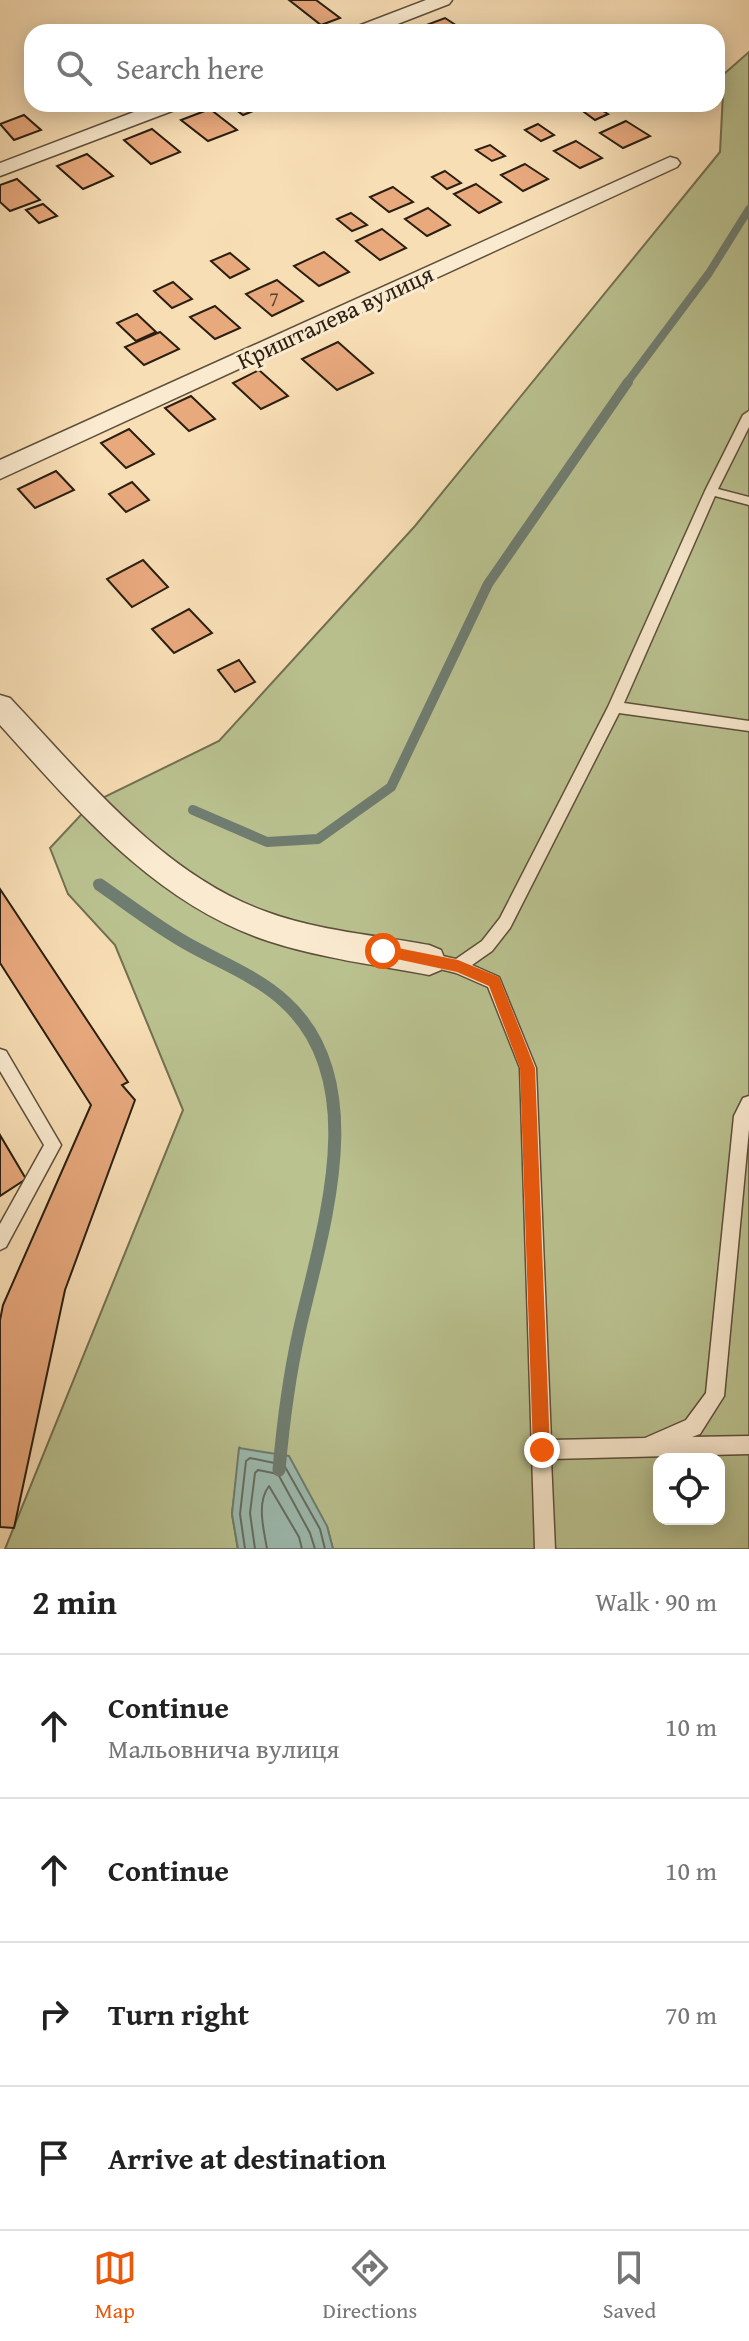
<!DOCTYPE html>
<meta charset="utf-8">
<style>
body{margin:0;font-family:"Gentium Book Plus",serif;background:#f6f6f6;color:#222}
.controls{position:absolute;right:24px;bottom:24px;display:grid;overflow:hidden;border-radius:16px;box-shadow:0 4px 20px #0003}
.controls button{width:72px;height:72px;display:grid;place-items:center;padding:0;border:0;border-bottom:2px solid #e0e0e0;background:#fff;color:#222;font:40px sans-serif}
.stop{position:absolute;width:24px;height:24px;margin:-18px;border:6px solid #ea580c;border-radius:50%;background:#fff}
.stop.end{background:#ea580c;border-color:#fff;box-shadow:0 2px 8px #0008}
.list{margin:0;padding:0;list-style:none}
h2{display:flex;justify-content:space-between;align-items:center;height:104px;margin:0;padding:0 32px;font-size:34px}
h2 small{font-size:26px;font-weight:400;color:#767676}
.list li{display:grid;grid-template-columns:52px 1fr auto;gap:24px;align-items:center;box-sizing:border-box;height:144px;padding:0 32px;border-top:2px solid #e0e0e0}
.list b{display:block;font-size:30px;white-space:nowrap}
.list p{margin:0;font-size:26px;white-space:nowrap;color:#767676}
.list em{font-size:26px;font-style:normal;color:#767676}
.icon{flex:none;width:44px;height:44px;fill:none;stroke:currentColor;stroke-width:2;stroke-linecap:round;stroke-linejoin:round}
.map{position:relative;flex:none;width:749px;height:1549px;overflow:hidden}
.search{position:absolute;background:#fff;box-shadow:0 4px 20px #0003;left:24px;right:24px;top:24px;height:88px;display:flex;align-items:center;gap:20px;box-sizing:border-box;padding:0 28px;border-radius:24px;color:#767676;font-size:30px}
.sheet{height:680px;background:#fff}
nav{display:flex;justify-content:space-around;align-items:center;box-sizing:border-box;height:112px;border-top:2px solid #e0e0e0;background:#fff;font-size:22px;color:#767676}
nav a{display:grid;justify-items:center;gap:4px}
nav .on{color:#ea580c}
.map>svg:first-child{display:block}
</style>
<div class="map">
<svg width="749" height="1549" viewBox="0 0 749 1549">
<rect width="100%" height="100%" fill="#f8deb5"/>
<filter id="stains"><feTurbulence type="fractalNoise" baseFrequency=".0025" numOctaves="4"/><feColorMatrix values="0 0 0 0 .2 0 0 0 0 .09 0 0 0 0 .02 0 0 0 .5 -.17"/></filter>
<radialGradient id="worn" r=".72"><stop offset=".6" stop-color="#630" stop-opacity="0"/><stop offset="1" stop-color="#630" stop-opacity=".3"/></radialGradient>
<path fill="#bac290" stroke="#727051" stroke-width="2" fill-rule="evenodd" d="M749,52V1549H333L327,1526L240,1448L232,1514L238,1549H5L183,1110L115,945L68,894L50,848L92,803L219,741L415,526L720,152L724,74ZM659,1459H719V1519H659Z"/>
<path fill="#9dbcb1" stroke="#6f7d71" stroke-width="2" d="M239,1448L289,1456L327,1526L333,1549H238L232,1514Z"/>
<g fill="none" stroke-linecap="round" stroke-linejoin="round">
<g stroke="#646e62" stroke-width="2">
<path d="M245,1549L240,1514L246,1461L250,1458L284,1465L320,1529L325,1549"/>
<path d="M255,1549L250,1513L255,1473L258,1470L278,1474L310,1533L315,1549"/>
<path d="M267,1549C264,1530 256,1503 269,1486L299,1537L302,1549"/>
</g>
<path stroke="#6f7d71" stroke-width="8" d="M626,384L709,273L749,209"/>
<g stroke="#6f7d71" stroke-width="10">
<path d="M193,810L267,842L318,839L391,787L488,584L628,382"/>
<path d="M98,884L103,887"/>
</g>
<path stroke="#6f7d71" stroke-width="13" d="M100,885C129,905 156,926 186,943C219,962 257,976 285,1002C374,1083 321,1233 299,1332C289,1377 283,1424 279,1470"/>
</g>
<g fill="#e8a97d" stroke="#2a1f12" stroke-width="2">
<path d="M289,0H316L340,18L321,25Z"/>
<path d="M445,18L465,31L428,32L421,27Z"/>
<path d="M236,104H252L258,109L243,115L231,106Z"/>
<path d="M592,104L608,114L595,120L580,109Z"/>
<path d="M210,109L237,130L208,141L181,120Z"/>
<path d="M24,115L41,130L14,140L0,124Z"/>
<path d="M626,121L650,136L623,148L600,133Z"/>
<path d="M538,124L554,135L541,141L525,130Z"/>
<path d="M152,129L180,152L151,164L124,140Z"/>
<path d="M576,141L602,158L580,168L554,151Z"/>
<path d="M490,145L505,156L492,161L476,150Z"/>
<path d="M87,154L113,176L83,189L57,166Z"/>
<path d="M525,164L548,179L523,191L501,175Z"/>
<path d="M445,171L461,183L447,189L432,177Z"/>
<path d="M17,179L40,200L10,211L0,202V185Z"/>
<path d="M476,184L501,202L479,213L454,194Z"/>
<path d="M393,187L413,202L389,212L370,197Z"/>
<path d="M43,204L57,216L39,223L26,210Z"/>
<path d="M428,208L450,225L427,236L405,219Z"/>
<path d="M351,213L367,225L352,231L337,219Z"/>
<path d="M382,229L406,248L380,260L356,241Z"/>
<path d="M324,252L349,272L319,286L294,266Z"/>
<path d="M230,253L249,269L230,278L211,261Z"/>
<path d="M277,280L303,301L272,316L246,294Z"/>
<path d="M173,282L192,299L172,308L154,291Z"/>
<path d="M215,306L240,328L215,339L190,317Z"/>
<path d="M137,314L156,332L136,341L117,323Z"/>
<path d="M160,332L179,349L144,365L125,347Z"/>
<path d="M338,342L373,373L337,390L302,359Z"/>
<path d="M259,370L288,396L261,409L233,383Z"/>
<path d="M191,396L215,419L189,431L165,408Z"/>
<path d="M129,429L154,454L126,468L101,443Z"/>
<path d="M56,471L74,490L35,508L18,489Z"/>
<path d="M132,482L149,500L126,512L109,494Z"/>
<path d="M143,560L168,587L132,607L107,579Z"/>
<path d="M189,609L212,633L174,653L152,629Z"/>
<path d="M239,660L255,682L235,692L218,670Z"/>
<path d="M0,889L128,1082L122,1085L135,1100L65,1290L14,1528L0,1527V1320L3,1305L91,1105L0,963Z"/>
<path d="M0,1135L26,1179L0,1196Z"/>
</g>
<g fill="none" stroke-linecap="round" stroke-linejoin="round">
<g stroke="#5e4f3b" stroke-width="3">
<g id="lane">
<path d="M749,411V427L718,489L749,497V505L715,496L624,703L749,721V731L619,713L510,928L492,951L472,965L499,977L536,1068L551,1440L645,1438L686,1420L706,1393L734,1116L743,1098L749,1096V1129L724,1396L700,1434L692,1437L749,1436V1454L551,1459L555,1549H535L520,1068L488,987L456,973L424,965L421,960L424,955L429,953L456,959L482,941L500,918L608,707L705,491L743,415Z"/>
<path d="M0,1049L6,1051L61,1145L6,1247L0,1250V1224L44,1145L0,1071Z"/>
</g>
</g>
<g stroke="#5e4f3b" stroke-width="3">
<g id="street">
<path d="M426,0H452L449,4L377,32H351L353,28Z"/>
<path d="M155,104H183L180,108L0,176V163Z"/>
<path d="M670,157L677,159L680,163L677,167L0,479V460Z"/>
<path d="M0,695L10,698C84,776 162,875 267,912C319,931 375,935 429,945L441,950L445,960L441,970L429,975C375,965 320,958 268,941C155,904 77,810 0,725Z"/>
</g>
</g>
<use href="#lane" fill="#faeacf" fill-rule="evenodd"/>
<use href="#street" fill="#faeacf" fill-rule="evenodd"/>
</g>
<path fill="#ea580c" d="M383,945L458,960L499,977L535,1068L550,1450L548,1457L542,1459L535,1457L533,1450L520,1068L489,986L457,972L378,955L376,951Z"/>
<g text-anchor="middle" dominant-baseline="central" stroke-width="6" stroke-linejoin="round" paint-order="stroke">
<g font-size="20" fill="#5a422d">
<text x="274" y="298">7</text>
</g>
<g font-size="24" fill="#2a1f12" stroke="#faeacf">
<text transform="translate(335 317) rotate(-25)">Кришталева вулиця</text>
</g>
</g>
<rect width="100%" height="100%" filter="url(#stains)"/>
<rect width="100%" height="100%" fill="url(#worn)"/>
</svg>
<div class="controls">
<button><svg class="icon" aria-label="locate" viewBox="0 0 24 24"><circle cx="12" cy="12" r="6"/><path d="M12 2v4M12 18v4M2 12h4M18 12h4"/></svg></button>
</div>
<div class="stop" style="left:383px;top:951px"></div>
<div class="stop end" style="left:542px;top:1450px"></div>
<div class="search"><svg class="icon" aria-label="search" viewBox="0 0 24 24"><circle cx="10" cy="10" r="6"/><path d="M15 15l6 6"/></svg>Search here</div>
</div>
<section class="sheet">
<h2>2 min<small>Walk · 90 m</small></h2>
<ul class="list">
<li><svg class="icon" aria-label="ahead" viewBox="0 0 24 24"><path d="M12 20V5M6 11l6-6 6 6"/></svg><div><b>Continue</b><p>Мальовнича вулиця</p></div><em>10 m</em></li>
<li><svg class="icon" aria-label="ahead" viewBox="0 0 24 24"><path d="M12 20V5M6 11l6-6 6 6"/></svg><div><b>Continue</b></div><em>10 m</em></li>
<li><svg class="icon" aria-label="right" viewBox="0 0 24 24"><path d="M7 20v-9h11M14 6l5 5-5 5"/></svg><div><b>Turn right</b></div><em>70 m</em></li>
<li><svg class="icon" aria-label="arrive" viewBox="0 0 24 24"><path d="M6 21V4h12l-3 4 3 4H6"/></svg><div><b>Arrive at destination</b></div></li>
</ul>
</section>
<nav>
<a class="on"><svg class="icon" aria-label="map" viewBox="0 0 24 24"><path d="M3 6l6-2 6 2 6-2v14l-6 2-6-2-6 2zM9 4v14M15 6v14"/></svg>Map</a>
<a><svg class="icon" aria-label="directions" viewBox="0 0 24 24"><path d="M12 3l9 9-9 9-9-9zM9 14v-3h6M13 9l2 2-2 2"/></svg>Directions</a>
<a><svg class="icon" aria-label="saved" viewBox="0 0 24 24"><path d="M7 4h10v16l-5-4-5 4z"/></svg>Saved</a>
</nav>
